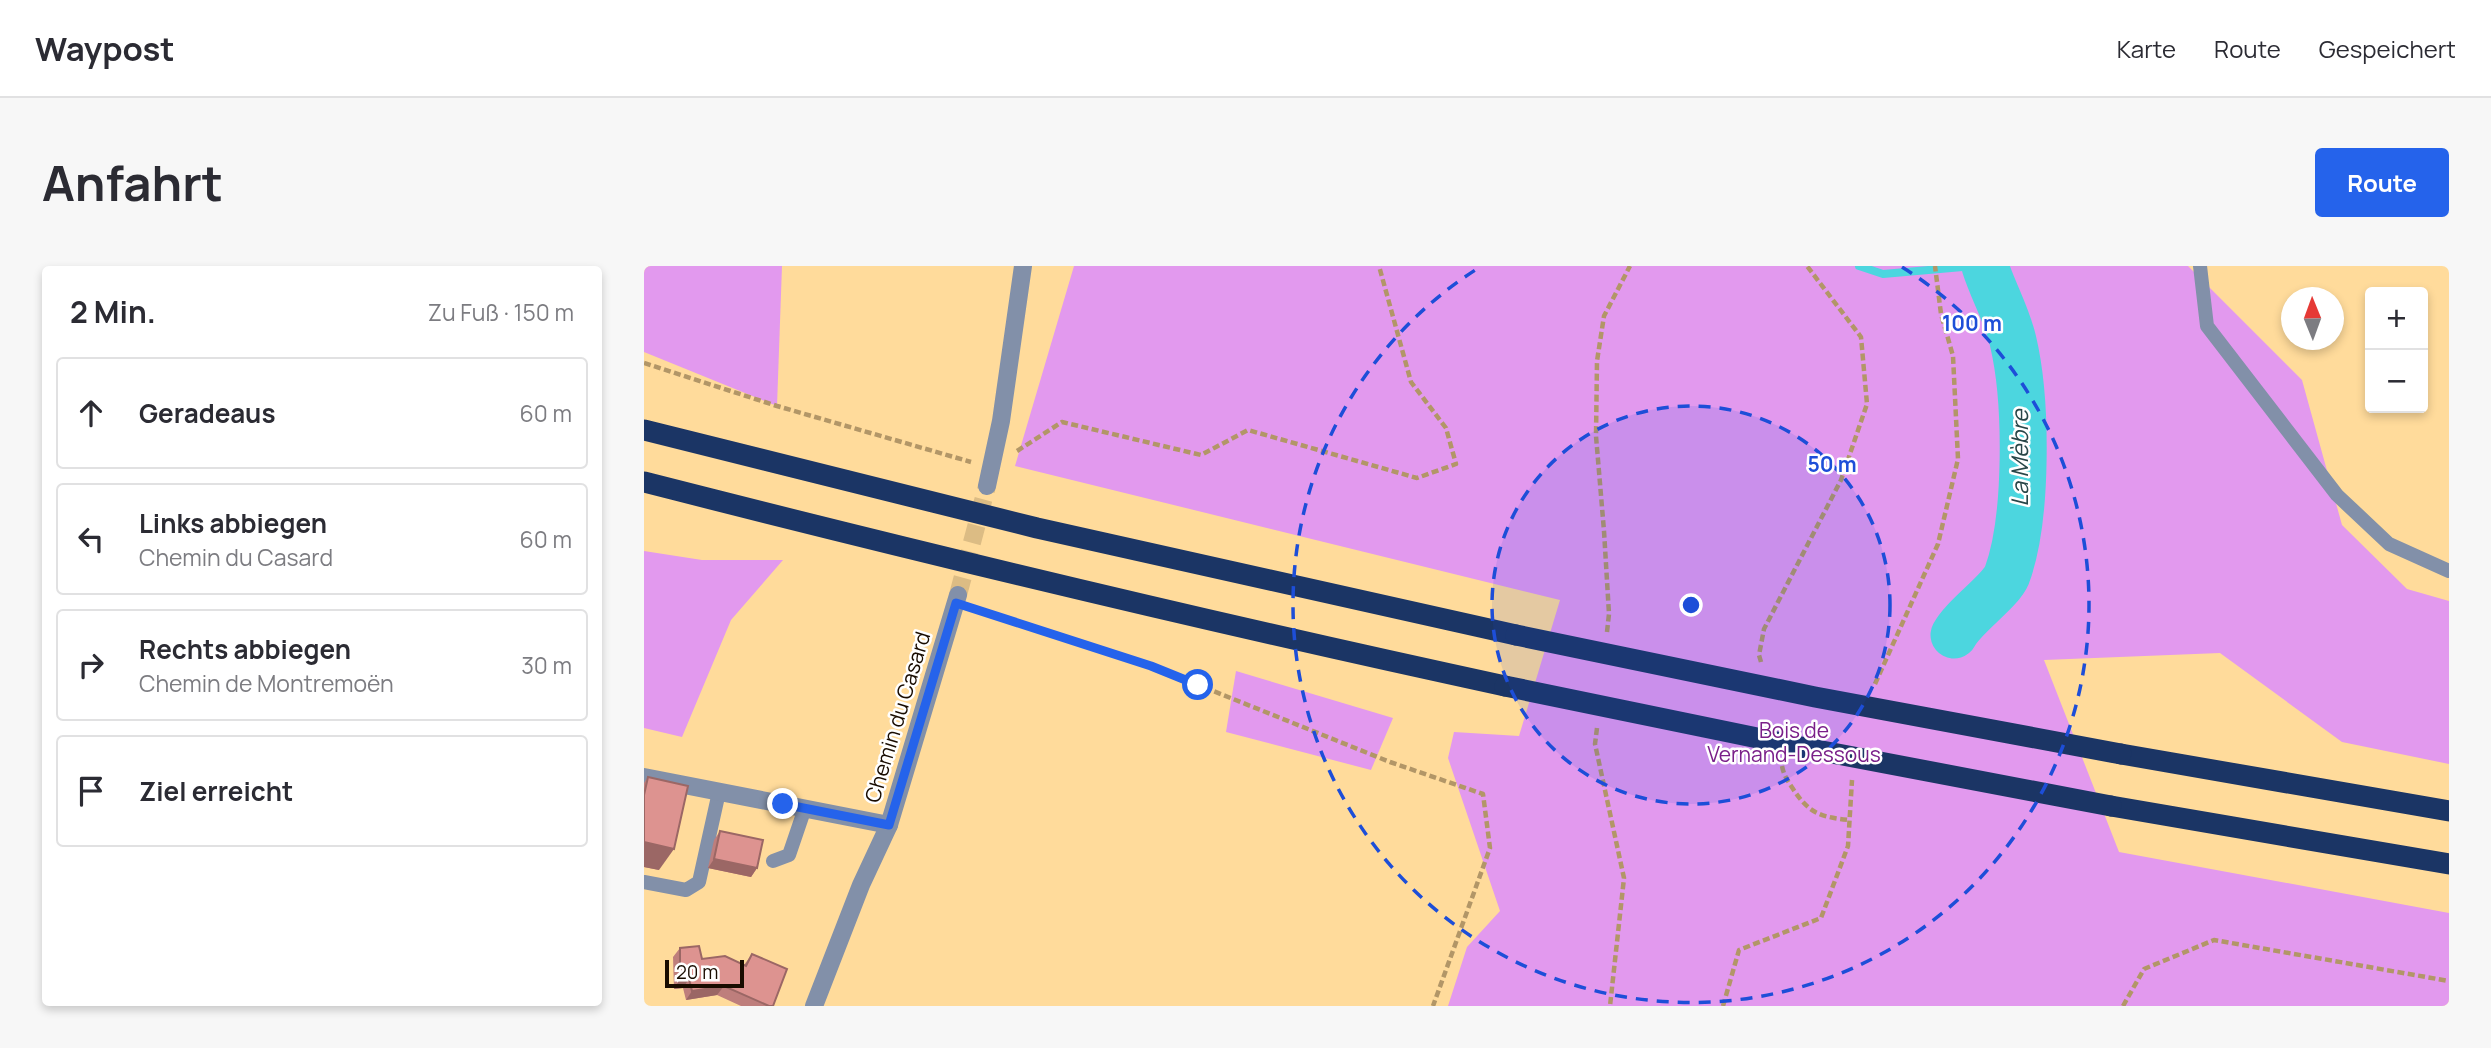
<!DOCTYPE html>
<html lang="de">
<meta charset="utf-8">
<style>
body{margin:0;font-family:Manrope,sans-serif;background:#f7f7f7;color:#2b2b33}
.controls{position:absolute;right:21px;top:21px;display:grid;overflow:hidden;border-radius:7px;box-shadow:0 4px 10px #0003}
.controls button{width:63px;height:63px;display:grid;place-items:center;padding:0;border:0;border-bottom:2px solid #e1e1e2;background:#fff;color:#2b2b33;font:35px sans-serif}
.compass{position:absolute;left:1637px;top:21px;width:63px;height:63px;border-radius:50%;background:#fff;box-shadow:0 4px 10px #0003;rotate:359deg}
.scale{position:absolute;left:21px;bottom:18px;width:79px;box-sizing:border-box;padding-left:7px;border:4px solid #190c00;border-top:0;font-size:19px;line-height:24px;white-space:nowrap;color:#190c00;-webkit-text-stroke:5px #fff;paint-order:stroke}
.stop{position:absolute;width:21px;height:21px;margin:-16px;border:5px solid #2563eb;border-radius:50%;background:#fff}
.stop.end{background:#2563eb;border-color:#fff;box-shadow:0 2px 7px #0008}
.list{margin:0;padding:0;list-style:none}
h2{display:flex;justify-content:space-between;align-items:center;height:91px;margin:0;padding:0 28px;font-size:30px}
h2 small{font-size:23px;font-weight:400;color:#7c7c81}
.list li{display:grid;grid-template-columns:46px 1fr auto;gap:21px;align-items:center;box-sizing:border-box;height:112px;margin:0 14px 14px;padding:0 14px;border:2px solid #e1e1e2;border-radius:7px}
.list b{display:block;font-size:26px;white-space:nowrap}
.list p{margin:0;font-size:23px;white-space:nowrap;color:#7c7c81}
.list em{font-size:23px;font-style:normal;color:#7c7c81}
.icon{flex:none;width:38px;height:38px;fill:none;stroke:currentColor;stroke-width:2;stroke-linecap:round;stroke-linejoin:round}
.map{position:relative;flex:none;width:1805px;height:740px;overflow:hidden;border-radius:7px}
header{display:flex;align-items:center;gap:42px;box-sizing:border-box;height:98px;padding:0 35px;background:#fff;border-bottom:2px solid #e1e1e2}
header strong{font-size:33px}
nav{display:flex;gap:38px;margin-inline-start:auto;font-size:24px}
.intro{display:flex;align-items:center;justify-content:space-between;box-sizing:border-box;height:168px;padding:0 42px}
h1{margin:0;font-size:49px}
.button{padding:18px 32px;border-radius:7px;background:#2563eb;color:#fff;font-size:24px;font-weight:700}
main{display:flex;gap:42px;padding:0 42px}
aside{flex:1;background:#fff;border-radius:7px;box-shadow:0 4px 10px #0003}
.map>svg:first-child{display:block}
</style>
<header>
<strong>Waypost</strong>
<nav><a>Karte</a><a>Route</a><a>Gespeichert</a></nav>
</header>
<div class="intro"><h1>Anfahrt</h1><a class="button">Route</a></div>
<main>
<aside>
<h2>2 Min.<small>Zu Fuß · 150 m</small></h2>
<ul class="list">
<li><svg class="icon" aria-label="ahead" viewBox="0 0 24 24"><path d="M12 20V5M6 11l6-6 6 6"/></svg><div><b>Geradeaus</b></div><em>60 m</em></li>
<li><svg class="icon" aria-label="left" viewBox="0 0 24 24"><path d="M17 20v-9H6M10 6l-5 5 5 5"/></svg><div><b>Links abbiegen</b><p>Chemin du Casard</p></div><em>60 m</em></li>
<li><svg class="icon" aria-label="right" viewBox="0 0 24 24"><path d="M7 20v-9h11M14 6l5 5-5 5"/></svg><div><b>Rechts abbiegen</b><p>Chemin de Montremoën</p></div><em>30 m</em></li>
<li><svg class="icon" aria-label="arrive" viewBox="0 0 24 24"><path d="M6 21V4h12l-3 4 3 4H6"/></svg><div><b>Ziel erreicht</b></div></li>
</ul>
</aside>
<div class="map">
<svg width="1805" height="740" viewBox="0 0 1805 740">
<rect width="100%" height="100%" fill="#ffdb9b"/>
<g fill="#e299ee">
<path d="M0,0H138L133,140L0,86Z"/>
<path d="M430,0H1544L1658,114L1698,259L1763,323L1805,335V498L1698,476L1576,387L1400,394L1475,586L1805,647V740H804L823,681L856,645L804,492L810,466L875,470L916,334L371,200Z"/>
<path d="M0,285L58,294H139L87,354L38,471L0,462Z"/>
<path d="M592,405L749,452L727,504L582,466Z"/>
</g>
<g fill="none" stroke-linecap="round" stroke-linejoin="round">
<path stroke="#4cd6df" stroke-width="8" d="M1215,0L1239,8L1330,0"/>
<path stroke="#4cd6df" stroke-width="47" d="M1310,369C1320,350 1356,326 1363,309C1384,252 1383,134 1369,75C1363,49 1349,25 1341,0"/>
<path stroke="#dcbc84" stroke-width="18" stroke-dasharray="18 9" stroke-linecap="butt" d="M314,329L343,220"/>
<g stroke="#b29667" stroke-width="4.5" stroke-dasharray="7 3.5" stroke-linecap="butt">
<path d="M0,97L133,140L327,196"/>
<path d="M373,185L418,156L557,189L604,164L773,212L812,198L802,162L767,116L735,0"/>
<path d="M332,344L507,400L746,496L839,528L846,582L789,740"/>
<path d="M963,366L965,348L960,265L952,170L953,95L960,50L986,0"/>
<path d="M1117,396L1115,389L1120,363L1197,214L1223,138L1217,71L1163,0"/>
<path d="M1231,418L1294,278L1314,193L1309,90L1297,48L1291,0"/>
<path d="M953,462L951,478L980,612L966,740"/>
<path d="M1138,500C1140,511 1146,518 1151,526C1167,549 1179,551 1205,554"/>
<path d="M1079,740L1095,684L1177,652L1204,580L1208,514"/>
<path d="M1479,740L1500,703L1570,674L1805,715"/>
</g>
<g stroke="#8290a9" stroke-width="14">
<path d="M1556,0L1563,60L1693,229L1745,278L1805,305"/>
<path d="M129,595L145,589L161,542"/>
<path d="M0,616L42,624L55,616L75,526"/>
</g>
<g stroke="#8290a9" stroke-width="18">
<path d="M343,220L357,155L379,0"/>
<path d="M0,511L245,559"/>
<path d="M170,740L217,619L245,559L314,329"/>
</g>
<g stroke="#1b3565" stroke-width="21">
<path d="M0,164L393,262L872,369"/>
<path d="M0,216C286,289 573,358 861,420"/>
<path d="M1477,488L1805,545"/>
<path d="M1467,540L1805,598"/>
</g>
<g stroke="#1b3565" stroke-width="21">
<path d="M872,369L1171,431L1477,488"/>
<path d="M861,420L1162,482L1467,540"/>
</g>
</g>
<g fill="#be7e7c">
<path d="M4,511L15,604L0,601V517Z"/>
<path d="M76,565L113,602L107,611L64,602L70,574Z"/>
<path d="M36,682L58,693L100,699L108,688L129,740H97L73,729L42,734L39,722L30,723L29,691Z"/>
</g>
<g fill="#9b6765">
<path d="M0,576L30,583L15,604L0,601Z"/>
<path d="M70,593L113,602L107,611L64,602Z"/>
<path d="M36,713H45L39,722L30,723Z"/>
<path d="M80,720L73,729L42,734L48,725Z"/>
</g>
<g fill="#dd9390" stroke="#9b6765" stroke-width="2">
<path d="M4,511L44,520L30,583L0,576V529Z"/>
<path d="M76,565L119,574L113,602L70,593Z"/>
<path d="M55,680L58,693L81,690L102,700L108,688L143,703L129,740H125L80,720L48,725L45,713H36V682Z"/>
</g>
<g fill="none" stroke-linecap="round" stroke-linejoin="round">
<path stroke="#2563eb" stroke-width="9" d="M139,538L245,559L312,337L507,400L554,419"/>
</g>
<circle cx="1047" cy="339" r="199" fill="#1d4ed8" fill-opacity=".12"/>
<g fill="none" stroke="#1d4ed8" stroke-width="3.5" stroke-dasharray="12 9">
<circle cx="1047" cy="339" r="199"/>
<path d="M1258 1A398 398 0 1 1 836 1"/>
</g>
<g text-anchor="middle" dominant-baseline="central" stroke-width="5" stroke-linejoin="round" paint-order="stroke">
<g font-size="21" fill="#190c00" stroke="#fff">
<text transform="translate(253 451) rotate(-73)">Chemin du Casard</text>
</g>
<g font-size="21" fill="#7a1f89" stroke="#fff">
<text x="1150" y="464">Bois de<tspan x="1150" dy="24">Vernand-Dessous</tspan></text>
</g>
<g font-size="23" font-style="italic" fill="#284648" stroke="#fff">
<text transform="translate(1375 192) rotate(-90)">La Mèbre</text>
</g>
</g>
<circle cx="1047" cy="339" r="10" fill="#1d4ed8" stroke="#fff" stroke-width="3.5"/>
<g font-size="21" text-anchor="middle" font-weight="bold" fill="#1d4ed8" stroke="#fff" stroke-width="5" stroke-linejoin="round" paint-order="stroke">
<text x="1328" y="65">100 m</text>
<text x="1188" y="206">50 m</text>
</g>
</svg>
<div class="controls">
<button>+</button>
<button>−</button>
</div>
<svg class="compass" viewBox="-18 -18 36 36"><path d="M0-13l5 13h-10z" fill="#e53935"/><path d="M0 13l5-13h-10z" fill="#7c7c81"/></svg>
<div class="scale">20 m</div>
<div class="stop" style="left:554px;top:419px"></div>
<div class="stop end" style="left:139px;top:538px"></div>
</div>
</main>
